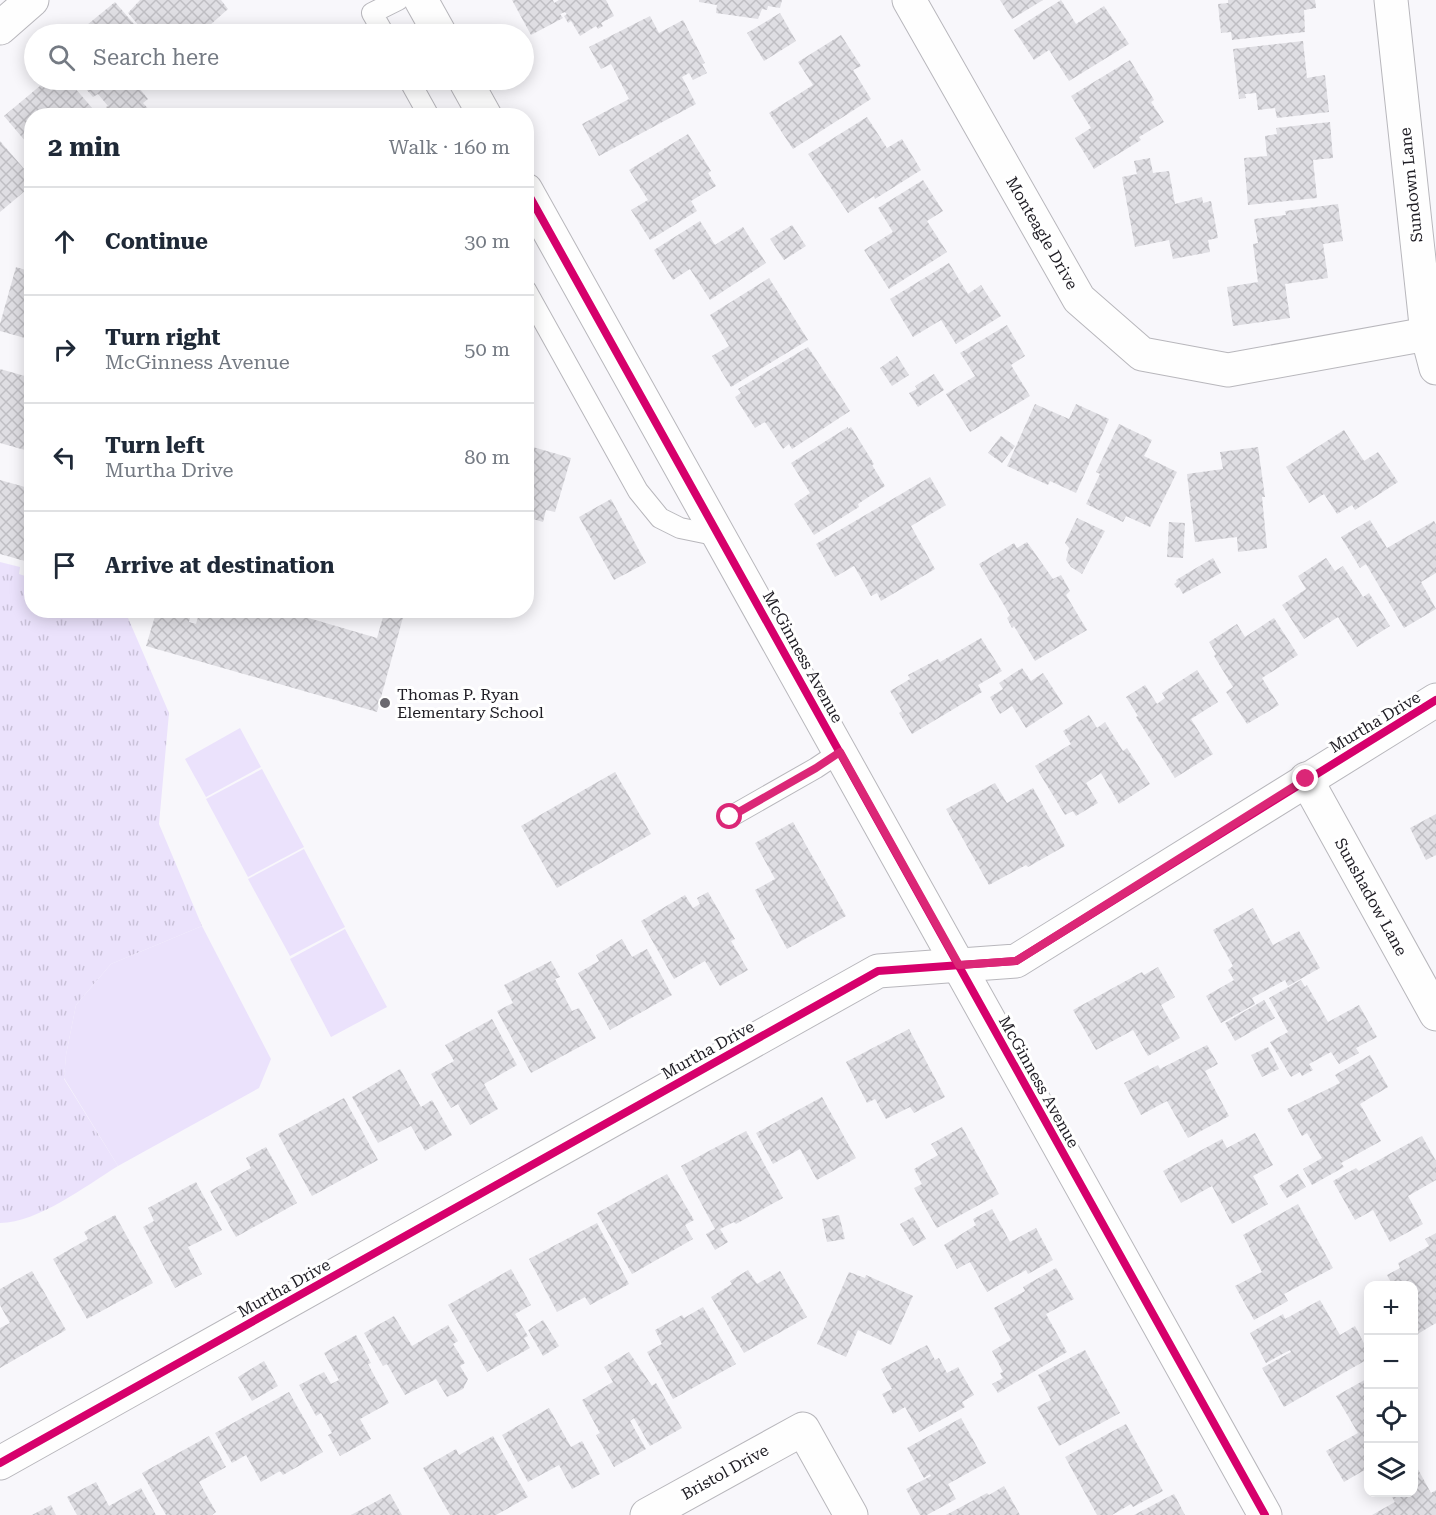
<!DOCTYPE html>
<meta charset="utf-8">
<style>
body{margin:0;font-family:"Roboto Serif",serif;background:#f2f2f3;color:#1f2937}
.controls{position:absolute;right:18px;bottom:18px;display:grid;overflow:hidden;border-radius:12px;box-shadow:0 3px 15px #0003}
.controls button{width:54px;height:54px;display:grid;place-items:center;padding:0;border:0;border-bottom:2px solid #e0e1e3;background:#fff;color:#1f2937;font:30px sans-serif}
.stop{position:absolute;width:18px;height:18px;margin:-14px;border:4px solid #db2777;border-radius:50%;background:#fff}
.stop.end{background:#db2777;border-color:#fff;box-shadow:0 2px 6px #0008}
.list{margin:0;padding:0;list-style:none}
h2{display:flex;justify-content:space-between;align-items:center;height:78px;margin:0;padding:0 24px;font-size:26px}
h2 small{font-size:20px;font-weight:400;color:#747a83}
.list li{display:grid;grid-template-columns:39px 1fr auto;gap:18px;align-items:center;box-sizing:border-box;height:108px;padding:0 24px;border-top:2px solid #e0e1e3}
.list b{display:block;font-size:22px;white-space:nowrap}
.list p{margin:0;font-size:20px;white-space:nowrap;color:#747a83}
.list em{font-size:20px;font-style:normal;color:#747a83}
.icon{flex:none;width:33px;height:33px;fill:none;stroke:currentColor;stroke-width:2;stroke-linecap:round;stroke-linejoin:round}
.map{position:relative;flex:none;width:1436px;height:1515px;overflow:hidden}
.search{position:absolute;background:#fff;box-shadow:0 3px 15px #0003;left:24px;top:24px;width:510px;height:66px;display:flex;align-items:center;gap:15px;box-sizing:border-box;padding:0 21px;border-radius:33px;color:#747a83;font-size:22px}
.panel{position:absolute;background:#fff;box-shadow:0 3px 15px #0003;left:24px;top:108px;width:510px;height:510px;border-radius:24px}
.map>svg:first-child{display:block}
</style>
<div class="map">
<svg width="1436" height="1515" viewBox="0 0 1436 1515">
<defs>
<pattern id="grass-tufts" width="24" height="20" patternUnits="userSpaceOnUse" patternTransform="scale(1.5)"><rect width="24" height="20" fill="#ebe2fc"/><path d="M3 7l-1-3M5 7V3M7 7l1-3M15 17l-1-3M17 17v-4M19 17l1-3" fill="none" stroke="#c9c1d8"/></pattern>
<pattern id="building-cross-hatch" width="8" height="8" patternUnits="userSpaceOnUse" patternTransform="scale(1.5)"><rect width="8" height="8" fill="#dfdee3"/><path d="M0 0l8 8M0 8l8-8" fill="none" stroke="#bfbec3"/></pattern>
</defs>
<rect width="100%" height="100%" fill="#f8f7fb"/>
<path fill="url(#grass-tufts)" d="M0,562L20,567L19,574L31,578L32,610L125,611L169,713L159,824L202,926L111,964L76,1005L66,1055L64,1079L118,1166C84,1187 39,1222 0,1223Z"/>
<g fill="#ebe2fc">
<path d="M240,728L261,767L206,797L185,759Z"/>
<path d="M262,769L304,847L248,877L206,799Z"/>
<path d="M304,849L345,927L290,956L248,879Z"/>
<path d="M202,926L271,1059L259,1088L118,1166L64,1078L66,1055L76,1005L111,964Z"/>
<path d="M345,929L387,1007L331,1037L290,959Z"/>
</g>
<g fill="url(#building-cross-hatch)">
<path d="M140,0H221L228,9L200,34H160L156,29L149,34H146L128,13Z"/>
<path d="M512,0H553L554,3L559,0H606L614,16L601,23L603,26L598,29L596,26L580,36L571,21L568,23L564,16L567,14L565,12L560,14L563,18L531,35Z"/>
<path d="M699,0H782L780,8L768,6L767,10L762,9L758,19L716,13L717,5L699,2Z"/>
<path d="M1000,0H1043L1012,19Z"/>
<path d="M1061,0L1076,24L1104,6L1129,44L1069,81L1049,50L1034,60L1014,30Z"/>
<path d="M1228,0H1315L1316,8L1304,10L1305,32L1232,40L1231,32L1221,33L1218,4L1228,3Z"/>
<path d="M115,2L140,31L137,34H95L87,25Z"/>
<path d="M780,13L796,41L764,61L747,33Z"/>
<path d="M650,16L659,33L683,20L705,63L702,64L707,73L693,80L689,73L682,77L696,104L599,156L582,124L629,99L611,64L601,69L589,47Z"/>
<path d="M841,35L861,66L853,70L871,99L793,149L769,113L813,85L798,62Z"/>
<path d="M1303,41L1307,78L1325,75L1329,112L1277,118L1275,108L1258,110L1256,93L1245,94L1246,98L1239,99L1233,49Z"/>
<path d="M1130,60L1154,100L1151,102L1164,122L1139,137L1141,140L1094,169L1075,138L1091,128L1071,96Z"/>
<path d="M47,80H68L93,109L85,116H32V149L4,116Z"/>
<path d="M78,80H151L140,89L148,99L143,103L152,113L150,116H118L114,111L111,113L106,107L108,106L98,94L93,97Z"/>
<path d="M867,117L887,148L902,139L921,170L875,199L874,196L848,213L808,154Z"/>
<path d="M1330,122L1333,158L1313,160L1317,198L1248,205L1244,158L1267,156L1265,136L1277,134L1276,128Z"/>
<path d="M688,134L711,171L708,173L716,186L691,201L697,211L650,240L631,210L648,200L629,170Z"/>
<path d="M0,141L32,178V185L0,212Z"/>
<path d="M1150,158L1153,173L1169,171L1175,204L1202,197L1203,203L1211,201L1218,238L1208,240L1210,252L1173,259L1169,240L1135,247L1122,177L1137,174L1134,161Z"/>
<path d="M923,180L943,211L927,221L947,252L889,289L864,250L893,232L878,208Z"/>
<path d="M1338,204L1343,241L1323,244L1328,278L1285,284L1290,318L1233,326L1227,287L1258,282L1253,244L1258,243L1254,219L1286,215L1285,211Z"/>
<path d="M700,221L715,245L743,227L766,263L710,300L690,269L673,280L654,250Z"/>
<path d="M792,225L806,246L784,260L770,239Z"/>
<path d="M949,263L968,294L981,285L1001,316L956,344L941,320L913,337L890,299Z"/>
<path d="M16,267L32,272V340L0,331V324Z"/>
<path d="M769,278L808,340L731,387L712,356L729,346L710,315Z"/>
<path d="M1007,325L1025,356L1011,365L1030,396L970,432L946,394L975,376L960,353Z"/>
<path d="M808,347L850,411L792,449L789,444L783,449L765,422L755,428L735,397L741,393L738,389Z"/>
<path d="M897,356L909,375L892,386L880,368Z"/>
<path d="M0,369L32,378V452L0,443Z"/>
<path d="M934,374L944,390L918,407L909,393L917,389L915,386Z"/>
<path d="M1035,404L1069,419L1076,404L1109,419L1076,493L1050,481L1048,485L1007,466Z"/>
<path d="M1119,424L1152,440L1144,456L1177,472L1150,527L1126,516L1123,522L1086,504L1100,474L1096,472Z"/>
<path d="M848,427V429L851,427L874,464L872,465L885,486L858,504L859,507L814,535L794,504L810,493L791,463Z"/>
<path d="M1344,430L1364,461L1378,452L1398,482L1355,510L1352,505L1337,514L1324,494L1309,503L1286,467Z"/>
<path d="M1001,436L1015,446L1002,463L988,453Z"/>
<path d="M526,445L571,458L555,512L546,510L543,522L526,517Z"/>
<path d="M1258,447L1265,497H1262L1267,548L1238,552L1237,537L1195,542L1187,474L1223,469L1220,452Z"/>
<path d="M930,477L946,505L911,526L935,569L881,601L877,593L871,596L854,566L835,577L816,544Z"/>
<path d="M0,480L32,489V563L0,554Z"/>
<path d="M611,499L646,563L614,580L579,517Z"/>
<path d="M1077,518L1105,531L1082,574L1071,567L1066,560L1069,548L1065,543Z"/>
<path d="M1370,520L1387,548L1434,521L1436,525V573L1421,582L1436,609L1404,628L1366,564L1360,568L1341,537Z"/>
<path d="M1169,522L1185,523L1183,558L1167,557Z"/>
<path d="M1027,542L1053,579L1061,575L1070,591L1066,595L1087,630L1035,661L1014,626L1012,628L1007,618L1010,615L979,564L1014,543L1017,548Z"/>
<path d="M1213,558L1221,573L1183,594L1179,587L1177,588L1174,584L1177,582L1176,580Z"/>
<path d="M1326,558L1335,571L1343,566L1363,597L1369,593L1390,626L1357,647L1338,617L1304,639L1282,605L1306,589L1298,576Z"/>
<path d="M159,610H192L189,622L196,624L200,610H281L377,638L385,610H405L377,712L146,646L156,613H158Z"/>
<path d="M1274,618L1298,655L1262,678L1279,705L1247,724L1226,692L1233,687L1214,656L1216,654L1209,642L1237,624L1245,637Z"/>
<path d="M981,638L1002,671L978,685L982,692L912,734L899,713L902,711L890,691L910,679L908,675L938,659L940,662Z"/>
<path d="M1022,668L1031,681L1043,673L1063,704L1026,728L1012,706L1000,714L990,697L1003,689L999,683Z"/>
<path d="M1197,670L1218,702L1191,719L1213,754L1175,778L1136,717L1138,716L1126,697L1145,685L1157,704L1165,698L1162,693Z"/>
<path d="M1089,715L1097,728L1105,722L1123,751L1127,748L1150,784L1119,804L1101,773L1086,783L1098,803L1076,816L1073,811L1065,815L1035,766L1071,744L1063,731Z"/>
<path d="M615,772L651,834L557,888L521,826Z"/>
<path d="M995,783L1007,803L1033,788L1065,846L1028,867L1026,865L989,885L946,809Z"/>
<path d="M1436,814V855L1426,860L1410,828Z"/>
<path d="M793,822L846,916L787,949L755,890L775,879L755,843Z"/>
<path d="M708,892L735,939L731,941L748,970L720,986L705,961L674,979L641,921L685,895L693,908L700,904L697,898Z"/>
<path d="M1253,908L1273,945L1299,931L1320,968L1288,986L1285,980L1252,998L1255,1004L1221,1023L1206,996L1234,980L1228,970L1233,966L1213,930Z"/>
<path d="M622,939L632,957L647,949L672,995L610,1030L578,973L599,961L596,955Z"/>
<path d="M551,961L560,977L555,979L572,1011L579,1008L596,1038L531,1073L497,1011L513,1003L504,985Z"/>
<path d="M1158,967L1175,997L1161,1005L1180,1038L1148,1056L1133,1030L1096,1050L1073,1010L1142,972L1144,975Z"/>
<path d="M1301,980L1305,987L1307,985L1328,1022L1359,1005L1377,1037L1356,1048L1359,1053L1339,1064L1331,1052L1309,1064L1313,1070L1302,1076L1300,1072L1291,1077L1270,1042L1288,1032L1269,998Z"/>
<path d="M1264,1000L1275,1018L1235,1041L1225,1023Z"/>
<path d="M492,1019L517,1065L484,1084L498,1109L470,1125L458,1104L451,1108L431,1074L454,1061L445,1045Z"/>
<path d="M909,1029L945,1097L914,1113L910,1107L886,1119L875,1099L867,1103L846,1062Z"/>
<path d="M1207,1045L1218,1064L1205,1071L1229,1116L1188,1138L1167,1101L1141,1115L1124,1083L1158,1065L1160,1069Z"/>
<path d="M1268,1047L1279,1069L1262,1077L1251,1055Z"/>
<path d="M1370,1055L1388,1087L1360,1104L1381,1141L1341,1163L1344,1167L1312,1185L1303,1169L1322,1158L1307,1133L1302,1136L1287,1109L1340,1083L1335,1075Z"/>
<path d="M400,1069L421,1107L432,1100L452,1135L425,1151L411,1126L378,1143L352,1097Z"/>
<path d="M822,1097L856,1158L817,1180L800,1149L773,1164L756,1133Z"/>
<path d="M344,1098L378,1160L312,1196L278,1134Z"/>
<path d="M962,1127L999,1194L937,1228L914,1188L922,1184L914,1169L938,1155L931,1144Z"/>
<path d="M746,1131L783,1198L736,1224L734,1222L720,1229L728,1242L715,1250L706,1234L715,1229L681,1166Z"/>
<path d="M1255,1133L1273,1165L1253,1176L1268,1204L1232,1224L1212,1186L1181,1203L1163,1171L1222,1139L1227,1148Z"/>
<path d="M1422,1136L1436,1161V1180L1408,1196L1423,1224L1390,1242L1373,1210L1355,1220L1333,1181L1356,1168L1359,1171Z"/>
<path d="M266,1147L297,1203L236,1237L210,1191L251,1168L246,1158Z"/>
<path d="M667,1174L694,1220L685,1225L693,1239L632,1274L597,1213Z"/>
<path d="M1298,1174L1306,1187L1287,1198L1279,1186Z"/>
<path d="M196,1182L222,1230L188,1247L202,1274L175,1288L143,1227L154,1221L148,1208Z"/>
<path d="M1298,1204L1333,1268L1284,1294L1288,1301L1254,1320L1235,1286L1262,1272L1243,1235Z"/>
<path d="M992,1209L1010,1242L1036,1228L1053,1260L1028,1274L1026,1270L987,1292L970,1262L957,1269L944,1245L976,1225L973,1219Z"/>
<path d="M115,1215L153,1283L87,1319L53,1259L88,1239L84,1232Z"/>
<path d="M839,1215L845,1239L827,1242L822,1219Z"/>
<path d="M913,1217L926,1239L913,1246L900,1224Z"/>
<path d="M597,1223L629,1284L590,1305L585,1297L557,1312L529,1259Z"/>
<path d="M1436,1233V1323L1416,1335L1414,1331V1286H1393L1387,1275L1400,1268L1398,1263L1429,1246L1425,1239Z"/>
<path d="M1056,1268L1074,1299L1046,1314L1067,1352L998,1393L992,1384L1003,1378L1000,1373L1003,1372L992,1351L1011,1340L994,1308L1025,1291L1023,1287Z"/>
<path d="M511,1269L531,1305L515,1314L528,1336L524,1338L530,1348L487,1372L448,1305Z"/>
<path d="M748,1270L757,1284L780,1271L807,1317L744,1353L711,1297L732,1284L730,1281Z"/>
<path d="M32,1271L66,1330L0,1368V1328L10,1323L0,1305V1289Z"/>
<path d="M849,1272L865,1278L866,1275L913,1296L891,1345L858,1330L846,1357L817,1344Z"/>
<path d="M1320,1300L1340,1335L1355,1326L1368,1351V1359L1284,1407L1262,1368L1291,1352L1290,1350L1266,1363L1250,1333L1283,1314L1285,1319Z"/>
<path d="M703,1307L736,1364L673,1399L647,1352L662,1344L655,1330L682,1315L684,1318Z"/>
<path d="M394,1316L412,1346L448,1325L458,1341L453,1344L465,1363L460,1366L468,1379L463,1389L447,1397L436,1379L405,1395L387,1364L383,1366L364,1333Z"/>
<path d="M543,1320L559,1346L543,1356L528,1330Z"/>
<path d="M356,1335L371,1363L368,1364L389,1403L360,1419L371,1439L340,1456L328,1435L332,1433L321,1413L316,1416L299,1385L324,1372L331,1384L339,1380L324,1353Z"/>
<path d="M927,1345L935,1360L939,1358L947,1373L958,1367L974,1395L962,1402L965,1407L919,1432L905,1407L893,1414L882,1394L892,1389L881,1369Z"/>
<path d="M1085,1350L1120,1413L1059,1446L1037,1407L1051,1400L1038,1375Z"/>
<path d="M629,1352L652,1386L656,1383L682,1428L650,1446L634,1418L630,1421L646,1449L614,1467L596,1435L600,1433L582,1400L613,1382L604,1367Z"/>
<path d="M264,1361L278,1386L252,1401L238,1377Z"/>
<path d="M1368,1378V1468L1344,1482L1326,1451L1358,1433L1336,1396Z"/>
<path d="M289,1392L323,1452L283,1475L280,1471L261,1482L246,1455L232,1463L215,1433Z"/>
<path d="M549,1408L571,1447L582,1441L600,1474L572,1489L559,1465L528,1482L502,1435Z"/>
<path d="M961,1418L986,1463L948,1484L956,1499L927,1515H920L906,1489L931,1476L930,1474L924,1478L907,1448Z"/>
<path d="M1126,1424L1163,1491L1133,1507L1131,1504L1112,1515H1097L1065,1457Z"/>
<path d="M209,1436L226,1467L199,1482L216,1512L212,1515H166L142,1473Z"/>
<path d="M493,1436L528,1497L496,1515H450L423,1468L456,1449L459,1455Z"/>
<path d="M1414,1462L1431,1493L1436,1490V1515H1372L1395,1502L1389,1492H1414Z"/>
<path d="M96,1482L109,1506L141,1488L156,1515H77L67,1497Z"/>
<path d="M1004,1486L1020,1515H946L987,1493L989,1495Z"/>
<path d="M390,1494L402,1515H351Z"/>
<path d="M1174,1494L1185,1515H1134Z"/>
<path d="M51,1505L56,1515H32Z"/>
</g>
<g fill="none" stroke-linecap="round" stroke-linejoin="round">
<g stroke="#b8b7bc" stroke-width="22">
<g id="service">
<path d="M384,34L372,13L398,0"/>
<path d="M409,80L429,116"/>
<path d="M526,290L638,491L660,518L680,528L719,536"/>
<path d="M730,817L816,768L840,752"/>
</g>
</g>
<g stroke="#b8b7bc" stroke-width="35">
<g id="minor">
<path d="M421,0L440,34"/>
<path d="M909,0L1079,299L1142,354L1228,370L1427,334"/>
<path d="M1391,0L1427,334L1436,368"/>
<path d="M0,28L32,0"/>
<path d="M465,80L485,116"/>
<path d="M526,190L1265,1515"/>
<path d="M1306,779L1436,1014"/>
<path d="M0,1463L878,971L1016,961L1436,700"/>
<path d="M647,1515L803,1429L851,1515"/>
</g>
</g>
<use href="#service" stroke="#fefefe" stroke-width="20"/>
<use href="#minor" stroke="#fefefe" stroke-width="33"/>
<g stroke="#fff" stroke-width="11">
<g id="cycleway">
<path d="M526,190L1265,1515"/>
<path d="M0,1463L878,971L1016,961L1436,700"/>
</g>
</g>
<use href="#cycleway" stroke="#d6006c" stroke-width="8"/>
</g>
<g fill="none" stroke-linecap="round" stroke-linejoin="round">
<path stroke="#db2777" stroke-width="8" d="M730,817L816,768L840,752L959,965L1016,961L1306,779"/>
</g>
<circle fill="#6b696f" stroke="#fff" stroke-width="2" cx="385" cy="703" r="6"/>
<g text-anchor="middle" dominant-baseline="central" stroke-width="6" stroke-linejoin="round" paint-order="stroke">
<g font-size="16" fill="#1f1d24" stroke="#fff">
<text transform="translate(1411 185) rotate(-96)">Sundown Lane</text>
<text transform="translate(1042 233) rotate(60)">Monteagle Drive</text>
<text transform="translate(803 657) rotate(61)">McGinness Avenue</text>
<text transform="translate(1375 722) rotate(-31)">Murtha Drive</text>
<text transform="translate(1371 897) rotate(61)">Sunshadow Lane</text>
<text transform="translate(708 1050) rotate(-29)">Murtha Drive</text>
<text transform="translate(1039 1082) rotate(61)">McGinness Avenue</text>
<text transform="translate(284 1288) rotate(-29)">Murtha Drive</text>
<text transform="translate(725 1472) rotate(-29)">Bristol Drive</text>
</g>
<g font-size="16" fill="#1f1d24" stroke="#fff" text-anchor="start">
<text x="397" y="694">Thomas P. Ryan<tspan x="397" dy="18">Elementary School</tspan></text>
</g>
</g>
</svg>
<div class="controls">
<button>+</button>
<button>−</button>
<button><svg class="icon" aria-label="locate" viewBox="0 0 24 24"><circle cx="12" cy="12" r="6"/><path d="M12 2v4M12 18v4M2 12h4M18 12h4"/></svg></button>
<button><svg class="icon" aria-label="layers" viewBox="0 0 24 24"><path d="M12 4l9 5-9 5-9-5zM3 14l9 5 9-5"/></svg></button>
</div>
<div class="stop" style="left:730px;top:817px"></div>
<div class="stop end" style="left:1306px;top:779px"></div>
<div class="search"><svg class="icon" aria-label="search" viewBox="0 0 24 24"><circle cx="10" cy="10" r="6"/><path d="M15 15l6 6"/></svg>Search here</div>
<section class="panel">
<h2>2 min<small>Walk · 160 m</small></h2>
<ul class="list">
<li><svg class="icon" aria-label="ahead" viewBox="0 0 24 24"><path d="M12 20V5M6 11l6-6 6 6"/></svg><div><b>Continue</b></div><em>30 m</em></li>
<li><svg class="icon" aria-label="right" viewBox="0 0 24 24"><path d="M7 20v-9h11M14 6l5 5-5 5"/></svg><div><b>Turn right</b><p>McGinness Avenue</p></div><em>50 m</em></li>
<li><svg class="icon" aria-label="left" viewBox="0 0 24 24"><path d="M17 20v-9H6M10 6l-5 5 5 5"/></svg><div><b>Turn left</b><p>Murtha Drive</p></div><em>80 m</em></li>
<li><svg class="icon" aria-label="arrive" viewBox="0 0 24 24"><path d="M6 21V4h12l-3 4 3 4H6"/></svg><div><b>Arrive at destination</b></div></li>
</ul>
</section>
</div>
